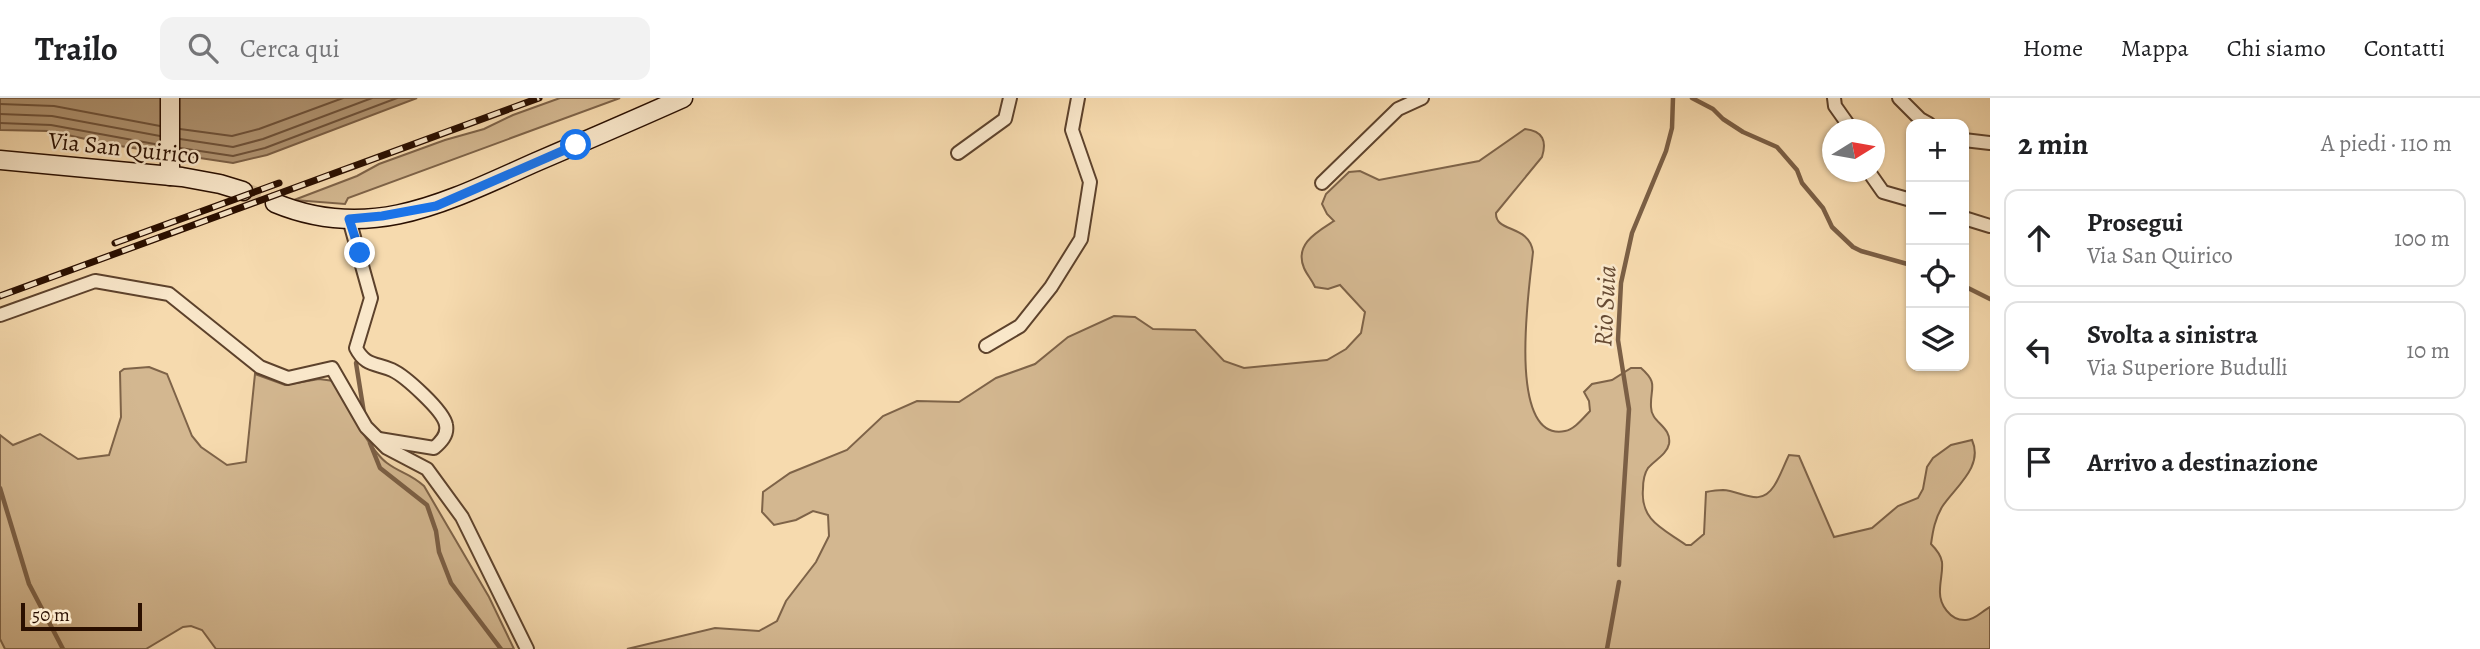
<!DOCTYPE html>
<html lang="it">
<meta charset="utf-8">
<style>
body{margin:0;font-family:Alegreya,serif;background:#f2f2f2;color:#202124}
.controls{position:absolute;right:21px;top:21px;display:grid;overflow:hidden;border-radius:14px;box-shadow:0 2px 5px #0004}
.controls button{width:63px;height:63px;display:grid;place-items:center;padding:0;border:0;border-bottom:2px solid #e0e0e0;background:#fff;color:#202124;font:35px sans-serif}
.compass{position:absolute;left:1822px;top:21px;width:63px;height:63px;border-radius:50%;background:#fff;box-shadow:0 2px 5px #0004;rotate:79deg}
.scale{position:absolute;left:21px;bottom:18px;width:121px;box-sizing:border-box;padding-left:7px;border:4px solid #2a0f00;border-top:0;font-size:19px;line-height:24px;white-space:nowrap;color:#2a0f00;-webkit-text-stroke:5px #f9e7ca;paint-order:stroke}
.stop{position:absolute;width:21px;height:21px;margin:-16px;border:5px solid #1a73e8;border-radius:50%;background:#fff}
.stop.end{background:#1a73e8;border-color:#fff;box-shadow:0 2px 7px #0008}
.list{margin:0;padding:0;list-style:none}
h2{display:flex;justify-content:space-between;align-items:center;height:91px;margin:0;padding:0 28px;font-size:30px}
h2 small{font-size:23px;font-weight:400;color:#757577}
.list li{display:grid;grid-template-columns:46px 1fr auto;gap:21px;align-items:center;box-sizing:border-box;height:98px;margin:0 14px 14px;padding:0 14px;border:2px solid #e0e0e0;border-radius:14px}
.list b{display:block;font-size:26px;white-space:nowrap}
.list p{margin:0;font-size:23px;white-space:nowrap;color:#757577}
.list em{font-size:23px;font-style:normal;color:#757577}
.icon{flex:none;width:38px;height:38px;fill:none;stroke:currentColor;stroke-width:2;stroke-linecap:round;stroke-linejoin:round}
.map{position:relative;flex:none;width:1990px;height:551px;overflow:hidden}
header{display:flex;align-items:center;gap:42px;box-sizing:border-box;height:98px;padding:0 35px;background:#fff;border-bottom:2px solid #e0e0e0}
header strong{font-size:33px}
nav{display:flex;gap:38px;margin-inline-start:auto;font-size:24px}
.search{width:490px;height:63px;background:#f2f2f2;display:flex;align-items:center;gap:18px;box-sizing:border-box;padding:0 24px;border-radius:14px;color:#757577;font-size:26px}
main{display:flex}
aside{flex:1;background:#fff}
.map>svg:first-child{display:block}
</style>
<header>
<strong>Trailo</strong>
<div class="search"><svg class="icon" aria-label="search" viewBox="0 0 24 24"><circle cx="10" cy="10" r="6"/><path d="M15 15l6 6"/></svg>Cerca qui</div>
<nav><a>Home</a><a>Mappa</a><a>Chi siamo</a><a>Contatti</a></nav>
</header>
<main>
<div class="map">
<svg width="1990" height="551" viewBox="0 0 1990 551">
<rect width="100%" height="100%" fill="#f6daae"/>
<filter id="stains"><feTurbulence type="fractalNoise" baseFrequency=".00286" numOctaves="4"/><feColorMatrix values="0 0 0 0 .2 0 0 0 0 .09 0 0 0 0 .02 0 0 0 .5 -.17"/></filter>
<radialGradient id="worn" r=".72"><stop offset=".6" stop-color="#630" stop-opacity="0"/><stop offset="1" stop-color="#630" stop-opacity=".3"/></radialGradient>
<g fill="#d3b790" stroke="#7e6348" stroke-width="2">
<path d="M560,0H620L348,100L345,106L294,102L357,78L379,66L445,42L484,31L513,17Z"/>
<path d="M1525,31C1543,33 1547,43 1542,59L1496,115C1495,135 1529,126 1533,154C1530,184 1505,345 1565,333C1575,331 1583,320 1590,313L1589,303L1584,294L1592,286L1612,282L1631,270H1641C1659,286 1650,289 1651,309C1651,325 1672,328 1669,346C1667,356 1655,362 1648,370C1644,376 1643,384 1643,391C1640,423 1664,431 1686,447H1691L1704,436L1706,394C1711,393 1718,392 1723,392C1742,393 1760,410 1774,388C1780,379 1784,367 1789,357L1799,358L1834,439L1872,430L1898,408L1918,400L1923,391L1927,369L1933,360L1951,347L1972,342C1984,369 1955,389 1942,409C1935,421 1933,432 1931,446C1936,451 1941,457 1942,464C1943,473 1940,483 1940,492C1939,506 1950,523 1966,522C1975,522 1982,513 1990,509V551H627L715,530L759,533L777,523L786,503L816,464L829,438L828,417L813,413L796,422L774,427L762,414L763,394L790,375L847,352L883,318L917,303L959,304L996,280L1035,266L1068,239L1114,218L1135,219L1153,231L1195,232L1224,263L1244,270L1327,262L1346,251L1361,235L1365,214L1340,187L1328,191L1315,189C1312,182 1307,177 1304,170C1294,146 1317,134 1334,123L1327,116L1322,106L1326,96L1349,74L1360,73L1379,82L1479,63Z"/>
<path d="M149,269L167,276L192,338L201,349L227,367L246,364L255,276L285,287L319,281L334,283C345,303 369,352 387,365C400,375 410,375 424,388L489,499L514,551H216L202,532L191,528L183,529L146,551H5L0,541V337L13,347L40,336L78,361L109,357L121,319L120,274L124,271Z"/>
</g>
<path fill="#b19573" stroke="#7b5f45" stroke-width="2" d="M0,0H417L267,57L233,65L113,47L49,33L0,32Z"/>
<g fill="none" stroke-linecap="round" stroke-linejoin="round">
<g stroke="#6e523a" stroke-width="2">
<path d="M0,6L54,8L160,28"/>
<path d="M0,16L52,18L160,38"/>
<path d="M0,25L51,27L160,47"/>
<path d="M180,31L232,38L259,31L343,0"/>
<path d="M180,41L233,49L263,41L372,0"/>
<path d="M180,50L233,58L265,50L397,0"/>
</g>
<g stroke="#7b5f45" stroke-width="4.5">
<path d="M1692,0L1713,11L1723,21L1743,34L1777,49L1797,72L1802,85L1823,110L1832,129L1853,149L1861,153L1911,167"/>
<path d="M1964,188L1990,201"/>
<path d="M356,265L364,315"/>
<path d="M370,345L380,370L427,407L436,433L439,454L451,485L501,551"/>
<path d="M0,390L29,486L63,551"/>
<path d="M1619,467L1629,311L1618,242L1621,185L1632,135L1666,53L1672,30L1673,0"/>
<path d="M1607,551L1619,484"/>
</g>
<path stroke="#d7bc94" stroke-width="18" stroke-dasharray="18 9" stroke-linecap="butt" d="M243,93L275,105"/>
<g stroke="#5d422c" stroke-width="16">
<g id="minor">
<path d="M1834,0L1835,8L1852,32"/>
<path d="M1899,0L1920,21L1929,26"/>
<path d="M1964,42L1990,45"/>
<path d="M958,55L1005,21L1010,0"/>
<path d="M1869,74L1883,94L1911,102"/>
<path d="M1322,85L1398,11L1422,0"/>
<path d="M1964,120L1990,128"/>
<path d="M349,121L371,200L356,250C365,268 376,265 392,272C405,278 444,313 446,327C448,337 441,344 434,350L379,341"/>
<path d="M0,217L95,183L169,196L260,269L288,280L332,270L366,329L387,350L427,371L462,419L527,551"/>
<path d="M986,248L1020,228L1051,189L1081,141L1090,84L1072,32L1078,0"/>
</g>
</g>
<g stroke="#2a0f00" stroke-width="21">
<g id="secondary">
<path d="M0,62L182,79L220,86L243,93"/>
<path d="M170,78V0"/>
<path d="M275,105C371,145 448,103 536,64C585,43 634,22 683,0"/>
</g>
</g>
<use href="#minor" stroke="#f9e7ca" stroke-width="12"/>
<use href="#secondary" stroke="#f9e7ca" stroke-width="18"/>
<g stroke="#2a0f00" stroke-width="7">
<g id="rail">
<path d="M115,145L279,85"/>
<path d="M0,198L539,0"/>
</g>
</g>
<use href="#rail" stroke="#f9e7ca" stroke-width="4.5" stroke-dasharray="13" stroke-linecap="butt"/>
</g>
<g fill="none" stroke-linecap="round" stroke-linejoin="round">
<path stroke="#1a73e8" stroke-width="9" d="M360,155L349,121L382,118L436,108L576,47"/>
</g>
<g text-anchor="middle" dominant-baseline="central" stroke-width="5" stroke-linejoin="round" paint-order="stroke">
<g font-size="24" fill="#2a0f00" stroke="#f9e7ca">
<text transform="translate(124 50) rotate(6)">Via San Quirico</text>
</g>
<g font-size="26" font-style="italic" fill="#674b34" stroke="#f9e7ca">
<text transform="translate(1605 208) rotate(-87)">Rio Suia</text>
</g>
</g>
<rect width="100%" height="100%" filter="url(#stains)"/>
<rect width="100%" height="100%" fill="url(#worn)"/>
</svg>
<div class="controls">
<button>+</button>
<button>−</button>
<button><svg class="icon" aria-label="locate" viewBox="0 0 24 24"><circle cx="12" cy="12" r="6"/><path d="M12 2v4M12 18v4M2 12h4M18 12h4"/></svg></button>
<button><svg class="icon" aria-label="layers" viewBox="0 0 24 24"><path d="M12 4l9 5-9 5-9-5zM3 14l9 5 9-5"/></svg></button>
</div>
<svg class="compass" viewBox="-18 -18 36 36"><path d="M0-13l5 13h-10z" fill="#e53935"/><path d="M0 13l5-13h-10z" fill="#757577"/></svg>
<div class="scale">50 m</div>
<div class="stop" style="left:576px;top:47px"></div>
<div class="stop end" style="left:360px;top:155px"></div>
</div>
<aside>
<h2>2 min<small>A piedi · 110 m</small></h2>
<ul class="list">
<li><svg class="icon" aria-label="ahead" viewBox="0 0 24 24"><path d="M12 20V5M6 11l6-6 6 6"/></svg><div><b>Prosegui</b><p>Via San Quirico</p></div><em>100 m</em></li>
<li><svg class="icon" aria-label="left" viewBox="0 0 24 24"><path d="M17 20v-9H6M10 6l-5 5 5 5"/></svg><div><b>Svolta a sinistra</b><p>Via Superiore Budulli</p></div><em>10 m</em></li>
<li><svg class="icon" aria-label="arrive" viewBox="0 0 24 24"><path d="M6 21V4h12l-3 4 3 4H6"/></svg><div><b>Arrivo a destinazione</b></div></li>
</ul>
</aside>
</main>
